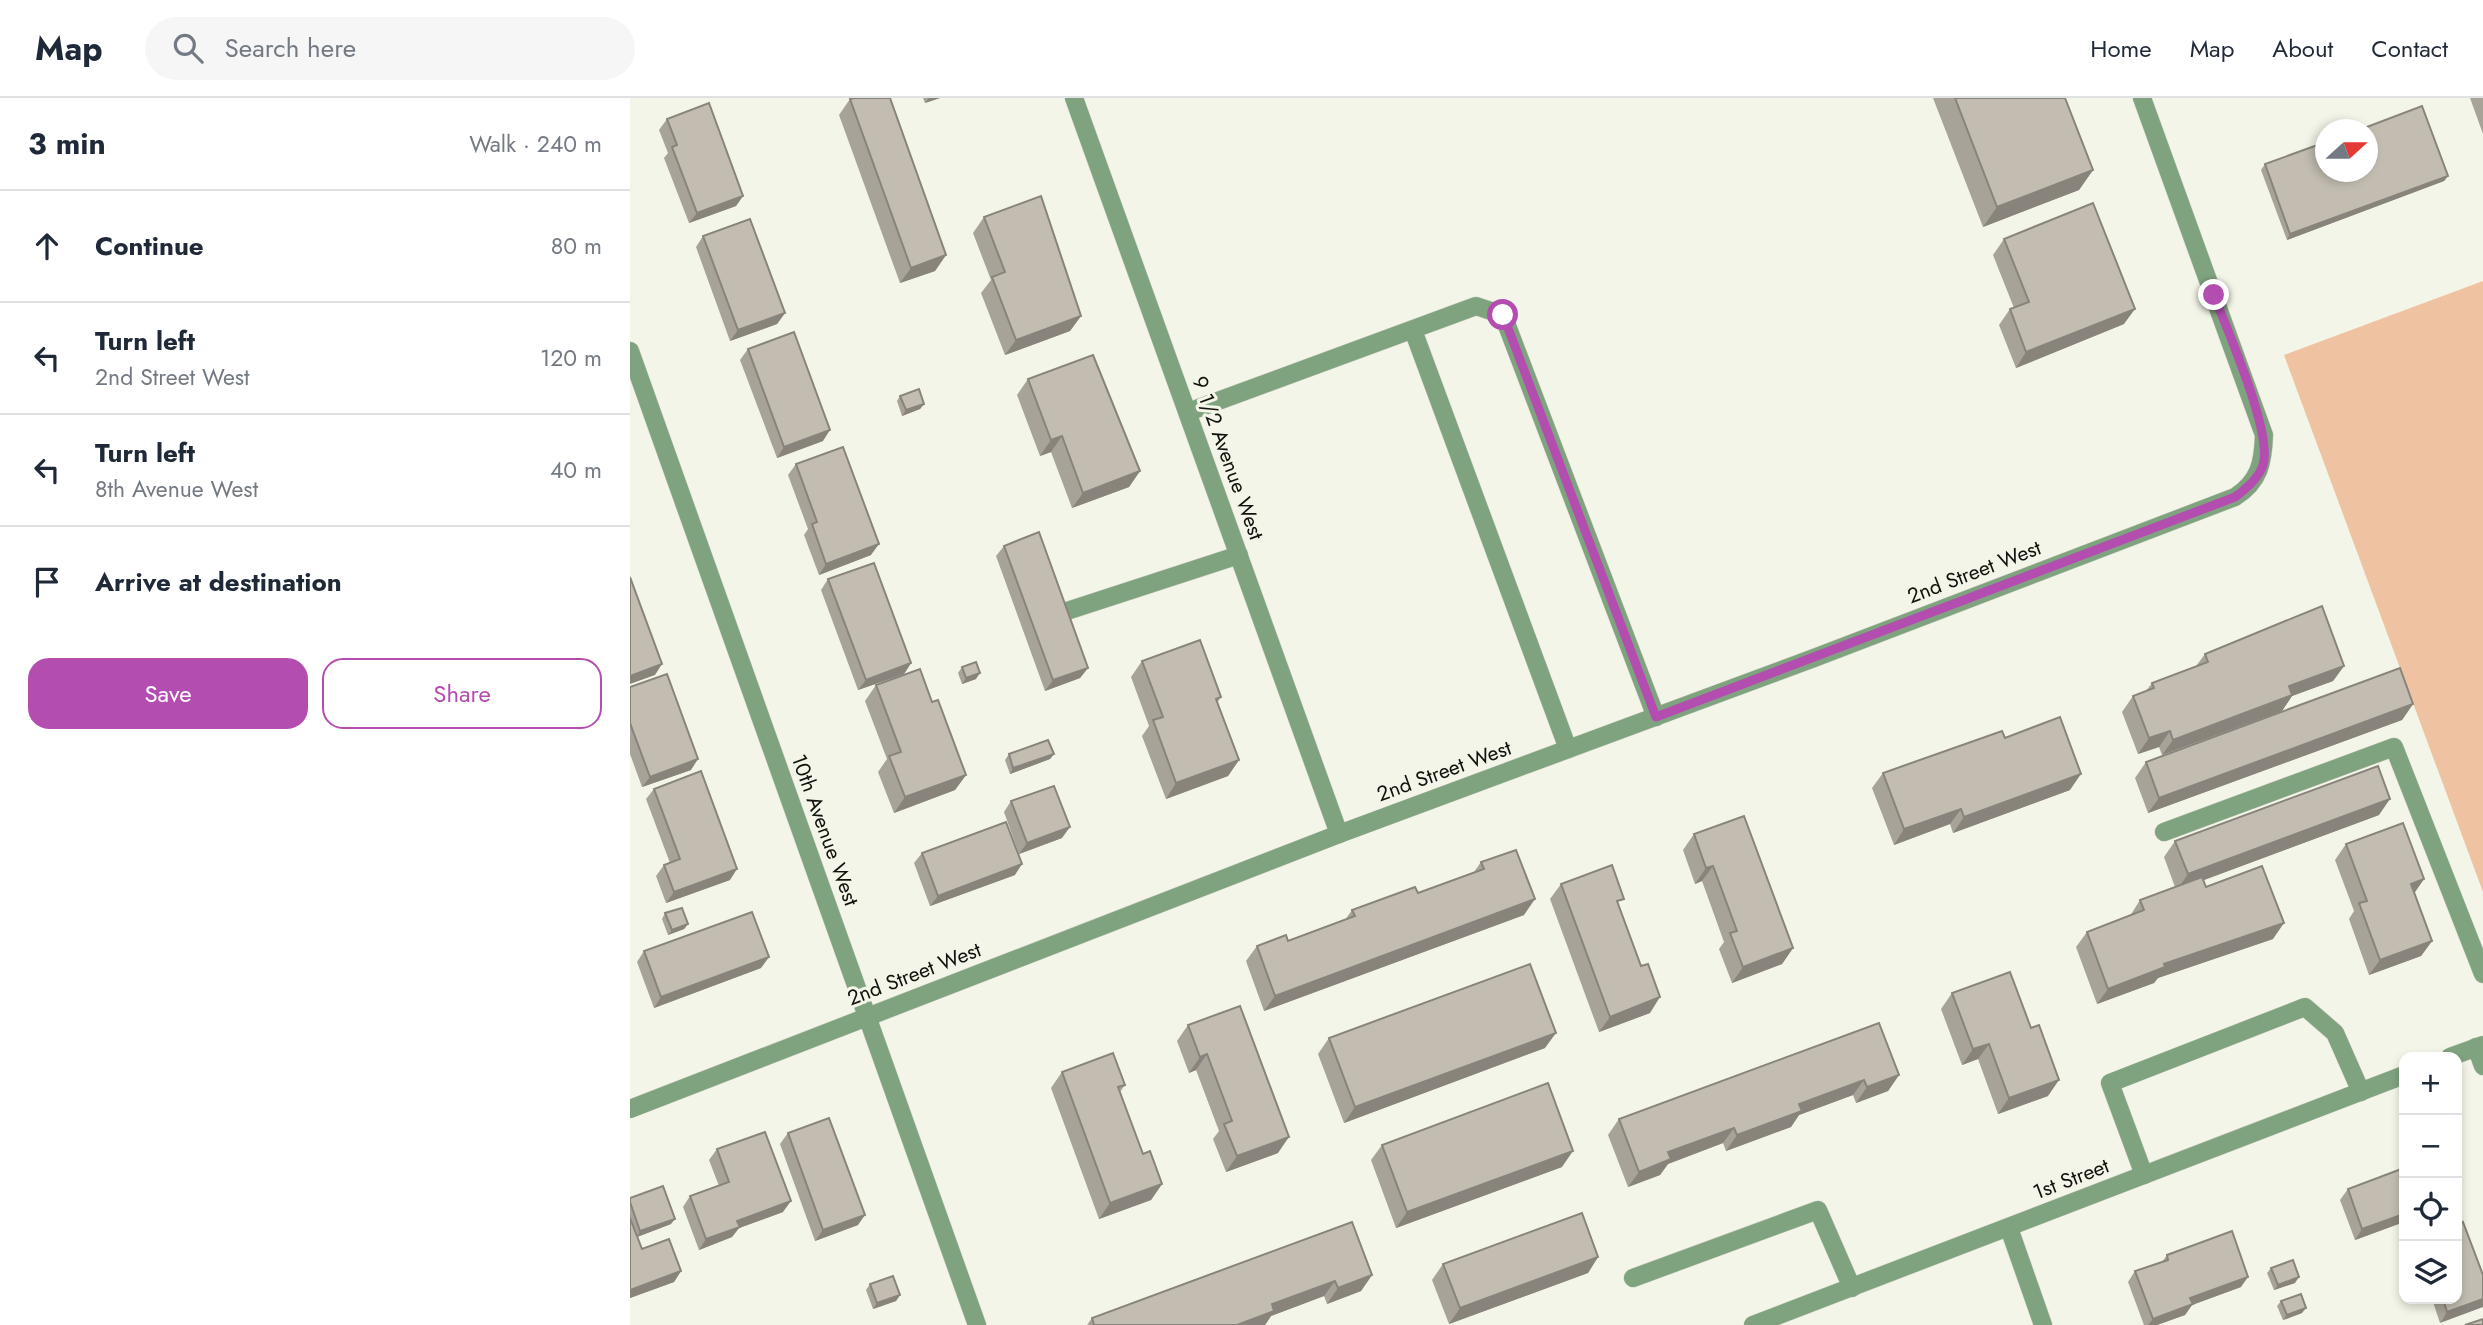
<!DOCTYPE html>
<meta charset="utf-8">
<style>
body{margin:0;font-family:Jost,sans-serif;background:#f6f6f7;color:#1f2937}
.controls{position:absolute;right:21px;bottom:21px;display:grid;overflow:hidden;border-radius:14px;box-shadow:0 4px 10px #0003}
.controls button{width:63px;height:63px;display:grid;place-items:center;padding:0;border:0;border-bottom:2px solid #e0e1e3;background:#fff;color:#1f2937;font:35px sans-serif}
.compass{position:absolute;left:1685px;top:21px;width:63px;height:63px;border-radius:50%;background:#fff;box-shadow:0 4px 10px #0003;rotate:69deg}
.stop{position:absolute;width:21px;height:21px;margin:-16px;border:5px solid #b44db0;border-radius:50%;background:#fff}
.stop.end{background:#b44db0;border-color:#fff;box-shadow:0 2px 7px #0008}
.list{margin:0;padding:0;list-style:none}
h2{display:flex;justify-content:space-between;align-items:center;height:91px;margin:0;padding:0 28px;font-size:30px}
h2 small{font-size:23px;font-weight:400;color:#747a83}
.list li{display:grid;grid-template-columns:46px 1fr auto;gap:21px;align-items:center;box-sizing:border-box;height:112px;padding:0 28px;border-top:2px solid #e0e1e3}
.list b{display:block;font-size:26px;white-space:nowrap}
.list p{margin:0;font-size:23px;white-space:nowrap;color:#747a83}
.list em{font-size:23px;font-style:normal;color:#747a83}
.actions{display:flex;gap:14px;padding:21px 28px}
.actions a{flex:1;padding:16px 0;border:2px solid #b44db0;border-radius:21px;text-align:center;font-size:24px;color:#b44db0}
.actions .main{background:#b44db0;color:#fff}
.icon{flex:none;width:38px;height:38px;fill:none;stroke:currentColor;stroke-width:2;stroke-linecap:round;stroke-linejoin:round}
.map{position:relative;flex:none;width:1853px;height:1227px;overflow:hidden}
header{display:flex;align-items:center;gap:42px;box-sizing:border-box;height:98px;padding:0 35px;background:#fff;border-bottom:2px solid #e0e1e3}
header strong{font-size:33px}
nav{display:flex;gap:38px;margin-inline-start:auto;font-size:24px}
.search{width:490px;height:63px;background:#f6f6f7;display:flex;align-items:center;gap:18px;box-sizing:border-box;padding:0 24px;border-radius:38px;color:#747a83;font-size:26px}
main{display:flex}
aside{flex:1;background:#fff}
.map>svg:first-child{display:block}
</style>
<header>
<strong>Map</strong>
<div class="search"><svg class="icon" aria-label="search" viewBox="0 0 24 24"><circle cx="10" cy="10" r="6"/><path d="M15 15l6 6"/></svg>Search here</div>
<nav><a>Home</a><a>Map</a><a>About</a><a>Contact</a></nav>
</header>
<main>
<aside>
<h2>3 min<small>Walk · 240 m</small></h2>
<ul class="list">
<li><svg class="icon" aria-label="ahead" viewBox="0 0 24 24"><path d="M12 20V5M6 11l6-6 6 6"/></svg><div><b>Continue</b></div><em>80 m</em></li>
<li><svg class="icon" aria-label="left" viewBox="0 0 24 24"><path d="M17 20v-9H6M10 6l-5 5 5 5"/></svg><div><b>Turn left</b><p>2nd Street West</p></div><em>120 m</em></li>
<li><svg class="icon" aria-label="left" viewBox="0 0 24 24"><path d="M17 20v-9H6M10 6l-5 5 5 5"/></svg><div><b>Turn left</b><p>8th Avenue West</p></div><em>40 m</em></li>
<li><svg class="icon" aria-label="arrive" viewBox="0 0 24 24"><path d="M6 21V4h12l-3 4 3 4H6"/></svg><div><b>Arrive at destination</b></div></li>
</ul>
<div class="actions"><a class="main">Save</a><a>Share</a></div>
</aside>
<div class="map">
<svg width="1853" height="1227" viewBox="0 0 1853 1227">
<rect width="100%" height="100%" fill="#f3f5e8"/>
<path fill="#efc2a2" d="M1853,183V794L1654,257Z"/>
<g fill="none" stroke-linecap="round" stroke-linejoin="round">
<g stroke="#cfd1c5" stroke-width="19">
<g id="lane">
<path d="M783,232L938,651"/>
<path d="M558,314L846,208L873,217L1026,619"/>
<path d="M437,513L609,457"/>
<path d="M1534,734L1764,649L1853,876"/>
<path d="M1514,1077L1480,985L1675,909L1705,935L1731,994"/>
<path d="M1003,1180L1188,1112L1222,1190"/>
</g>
</g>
<g stroke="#cfd1c5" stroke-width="19">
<g id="street">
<path d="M444,0L709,736"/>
<path d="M0,253L347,1227"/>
<path d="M1846,949L1853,968"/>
<path d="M1820,959L1853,947"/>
<path d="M0,1011L709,736L1184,560L1605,399C1630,383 1633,364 1634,337L1512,0"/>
<path d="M1379,1130L1413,1227"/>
<path d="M1123,1227L1774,977"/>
</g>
</g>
<use href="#lane" stroke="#80a37f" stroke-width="18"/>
<use href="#street" stroke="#80a37f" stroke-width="18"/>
</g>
<g fill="#a8a398">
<path d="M293,0H310L295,5Z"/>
<path d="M1303,0H1435L1463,72L1449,92L1353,129Z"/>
<path d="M1840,0H1853V36Z"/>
<path d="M220,1L316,157L305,173L270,185L209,17Z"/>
<path d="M37,21L113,98L106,108L59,125L34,60L38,55L29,32Z"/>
<path d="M1635,66L1818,78L1814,83L1657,142L1631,72Z"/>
<path d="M354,119L451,218L440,233L375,257L351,195L361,182L343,135Z"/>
<path d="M73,138L155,215L147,226L100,243L66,149Z"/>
<path d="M1374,141L1494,226L1386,270L1369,227L1380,211L1384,210L1363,157Z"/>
<path d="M118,251L193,343L147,360L110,262Z"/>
<path d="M398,281L510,373L499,389L442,410L421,354L410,358L387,297Z"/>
<path d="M270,298L294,306L290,311L272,318L267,303Z"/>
<path d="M166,366L241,457L189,477L174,437L178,431L158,377Z"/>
<path d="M374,448L458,570L450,580L415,593L366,458Z"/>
<path d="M198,481L281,565L274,576L228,592L191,492Z"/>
<path d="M1575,556L1714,568L1703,583L1662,598L1652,613L1532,657L1529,649L1508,656L1492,614L1503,598L1516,593L1522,585L1566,568Z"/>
<path d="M512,563L591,599L587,605L609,662L598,678L536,701L512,638L519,628L501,579Z"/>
<path d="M332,569L346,581L332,586L328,575Z"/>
<path d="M246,587L302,604L336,677L325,692L264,715L248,674L257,661L235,603Z"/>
<path d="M0,589L61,672L12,689L0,656Z"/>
<path d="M1783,606L1772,622L1518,715L1505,680L1516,664Z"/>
<path d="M1375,640L1440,692L1323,735L1320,726L1264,747L1242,690L1253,675Z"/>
<path d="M379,656H424L420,661L380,676L375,662Z"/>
<path d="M24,691L100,782L36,805L26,778L34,767L40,765L16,701Z"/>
<path d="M381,703L432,740L389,756L374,714Z"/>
<path d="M1749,717L1574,782L1576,789L1643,841L1528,880L1524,885L1467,906L1446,849L1457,834L1500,818L1510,802L1545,789L1534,759L1545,743Z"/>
<path d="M1064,736L1163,850L1152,866L1102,885L1089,851L1094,844L1072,783L1065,786L1053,752Z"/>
<path d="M1716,746L1794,781L1784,795L1802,843L1791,858L1739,877L1719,821L1724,813L1705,762Z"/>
<path d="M292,755L385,777L300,808L284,765Z"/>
<path d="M851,764L894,817L634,913L616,863L627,848L658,843L715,822L722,812L788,795L844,774Z"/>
<path d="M931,786L989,808L1011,868L1020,915L969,934L920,801Z"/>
<path d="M35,815L58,826L54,831L38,837L32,821Z"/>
<path d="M14,853L131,870L24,910L7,864Z"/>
<path d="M1322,895L1418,998L1368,1016L1348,961L1332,967L1311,911Z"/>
<path d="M1249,925L1269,977L1258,993L1226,1005L1223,997L1169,1017L1161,1029L1096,1053L1093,1045L1038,1066L1030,1077L998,1089L978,1037L989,1021Z"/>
<path d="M558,927L648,1055L596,1074L583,1041L589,1033L566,972L559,975L547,943Z"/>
<path d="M699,940L915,950L714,1025L688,956Z"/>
<path d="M432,974L495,987L490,994L513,1056L532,1086L521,1102L469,1121L421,990Z"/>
<path d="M158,1035L228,1127L185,1143L150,1046Z"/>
<path d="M752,1047L932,1069L766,1130L741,1062Z"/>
<path d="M87,1051L153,1114L109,1130L102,1139L69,1152L53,1109L60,1098L89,1088L79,1062Z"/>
<path d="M1774,1070V1124L1725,1142L1710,1102L1718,1091Z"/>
<path d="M0,1100L41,1126L7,1139L12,1151L51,1173L44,1184L0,1200Z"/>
<path d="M1537,1157L1611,1189L1562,1207L1555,1217L1527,1227H1514L1498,1184L1505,1173L1532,1164Z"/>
<path d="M968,1159L958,1175L819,1226L802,1182L813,1166Z"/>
<path d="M1641,1170L1665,1185L1644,1192L1637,1175Z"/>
<path d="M742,1177L731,1193L697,1206L694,1198L641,1218L635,1227H457L462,1220Z"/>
<path d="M240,1186L270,1197L266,1203L243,1211L236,1192Z"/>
<path d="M1802,1201H1827L1810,1225Z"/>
<path d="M1651,1203L1672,1215L1653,1222L1647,1208Z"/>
</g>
<g fill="#88847c">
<path d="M299,0H310L295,5Z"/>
<path d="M1463,72L1449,92L1353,129L1367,109Z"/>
<path d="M1818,78L1814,83L1657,142L1660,136Z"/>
<path d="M113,98L106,108L59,125L67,115Z"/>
<path d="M316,157L305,173L270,185L281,170Z"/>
<path d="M1505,211L1494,226L1386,270L1396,254Z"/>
<path d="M155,215L147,226L100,243L108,232Z"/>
<path d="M451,218L440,233L375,257L386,242Z"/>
<path d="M294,306L290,311L272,318L276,312Z"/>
<path d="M200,332L193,343L147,360L154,349Z"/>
<path d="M432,338L421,354L410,358L421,342Z"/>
<path d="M510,373L499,389L442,410L453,395Z"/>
<path d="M249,446L241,457L189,477L196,466Z"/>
<path d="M281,565L274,576L228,592L236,582Z"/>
<path d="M32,566L25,577L0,586V578Z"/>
<path d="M1714,568L1703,583L1662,598L1652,613L1532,657L1543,642L1659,588Z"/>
<path d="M458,570L450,580L415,593L423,582Z"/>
<path d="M350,575L346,581L332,586L336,580Z"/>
<path d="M1783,606L1772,622L1518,715L1529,700Z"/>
<path d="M1540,633L1529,649L1508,656L1519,640Z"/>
<path d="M424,656L420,661L380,676L383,670Z"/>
<path d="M68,661L61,672L12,689L20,679Z"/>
<path d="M609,662L598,678L536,701L546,685Z"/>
<path d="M1451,676L1440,692L1323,735L1334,719Z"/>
<path d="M336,677L325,692L264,715L275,699Z"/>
<path d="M1760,701L1749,717L1547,792L1558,776Z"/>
<path d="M1331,711L1320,726L1264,747L1274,731Z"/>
<path d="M440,729L432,740L389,756L397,745Z"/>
<path d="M392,766L385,777L300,808L308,798Z"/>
<path d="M1083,768L1072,783L1065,786L1076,770Z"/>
<path d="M107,771L100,782L36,805L44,794Z"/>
<path d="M1794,781L1783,797L1781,786Z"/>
<path d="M905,801L894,817L634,913L645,898Z"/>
<path d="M1654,825L1643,841L1528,880L1524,885L1467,906L1478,891L1534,866Z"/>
<path d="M58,826L54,831L38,837L42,832Z"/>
<path d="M1802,843L1791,858L1739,877L1750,862Z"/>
<path d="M1163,850L1152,866L1102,885L1113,869Z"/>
<path d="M139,859L131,870L24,910L31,899Z"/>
<path d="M1030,899L1020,915L969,934L980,919Z"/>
<path d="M926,935L915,950L714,1025L725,1009Z"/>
<path d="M1359,946L1348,961L1332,967L1343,951Z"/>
<path d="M577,956L566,972L559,975L570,959Z"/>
<path d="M1269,977L1258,993L1226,1005L1237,989Z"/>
<path d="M1234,982L1223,997L1169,1017L1161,1029L1096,1053L1107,1037L1169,1006Z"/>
<path d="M1429,982L1418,998L1368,1016L1379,1000Z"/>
<path d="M1104,1030L1093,1045L1038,1066L1030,1077L998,1089L1009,1074L1038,1054Z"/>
<path d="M659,1039L648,1055L596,1074L607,1058Z"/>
<path d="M943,1053L932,1069L766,1130L777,1114Z"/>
<path d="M532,1086L521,1102L469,1121L480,1105Z"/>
<path d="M161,1103L153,1114L109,1130L102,1139L69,1152L76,1141L107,1123Z"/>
<path d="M1774,1116V1124L1725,1142L1732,1131Z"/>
<path d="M235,1117L228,1127L185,1143L193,1132Z"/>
<path d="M45,1121L41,1126L7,1139L10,1133Z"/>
<path d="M968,1159L958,1175L819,1226L830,1210Z"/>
<path d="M51,1173L44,1184L0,1200V1192Z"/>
<path d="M742,1177L731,1193L697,1206L708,1190Z"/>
<path d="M1618,1179L1611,1189L1562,1207L1555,1217L1527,1227H1518L1523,1221L1560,1200Z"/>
<path d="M1669,1179L1665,1185L1644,1192L1648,1187Z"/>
<path d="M705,1183L694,1198L641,1218L635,1227H607L642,1206Z"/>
<path d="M270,1197L266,1203L243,1211L247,1205Z"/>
<path d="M1853,1201V1209L1810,1225L1817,1214Z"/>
<path d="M1676,1210L1672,1215L1653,1222L1657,1217Z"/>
</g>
<g fill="#c3bdb1" stroke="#88847c" stroke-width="2">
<path d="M224,0H260L316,157L281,170L220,1Z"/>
<path d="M1325,0H1435L1463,72L1367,109Z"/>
<path d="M79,5L113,98L67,115L42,49L47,47L37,21Z"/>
<path d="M1792,8L1818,78L1660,136L1635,66L1696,44V74H1738V32H1729Z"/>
<path d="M411,98L451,218L386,242L362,179L375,174L354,119Z"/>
<path d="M1463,105L1505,211L1396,254L1380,211L1399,204L1374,141Z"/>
<path d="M120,121L155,215L108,232L73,138Z"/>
<path d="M164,234L200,332L154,349L118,251Z"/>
<path d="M463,257L510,373L453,395L432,338L421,342L398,281Z"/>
<path d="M289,291L294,306L276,312L270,298Z"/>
<path d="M213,349L249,446L196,466L182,426L187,424L166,366Z"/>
<path d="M409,434L458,570L423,582L374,448Z"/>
<path d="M244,465L281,565L236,582L198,481Z"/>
<path d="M0,479L32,566L0,578Z"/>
<path d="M1692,508L1714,568L1659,588L1662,597L1543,642L1540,633L1519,640L1503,598L1524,590L1522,585L1578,564L1575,556Z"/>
<path d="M570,542L591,599L586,601L609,662L546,685L523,622L533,619L512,563Z"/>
<path d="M346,564L350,575L336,580L332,569Z"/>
<path d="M1770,570L1783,606L1529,700L1516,664Z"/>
<path d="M290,571L302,604L308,602L336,677L275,699L259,658L271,654L246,587Z"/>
<path d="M37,576L68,661L20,679L0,625V589Z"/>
<path d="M1430,619L1451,676L1334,719L1331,711L1274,731L1253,675L1372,633L1375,640Z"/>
<path d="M418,642L424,656L383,670L379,656Z"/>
<path d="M1748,668L1760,701L1558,776L1545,743Z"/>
<path d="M71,673L107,771L44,794L34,767L50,761L24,691Z"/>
<path d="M424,688L440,729L397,745L381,703Z"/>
<path d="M1114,718L1163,850L1113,869L1100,835L1107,833L1083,768L1076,770L1064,736Z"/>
<path d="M376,724L392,766L308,798L292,755Z"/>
<path d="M1773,725L1794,781L1781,786L1802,843L1750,862L1729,805L1737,803L1716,746Z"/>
<path d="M886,752L905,801L645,898L627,848L656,837L658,843L725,818L722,812L785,789L788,795L854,771L851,764Z"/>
<path d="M982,767L994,801L987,803L1011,868L1018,866L1030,899L980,919L931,786Z"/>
<path d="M1632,768L1654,825L1534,866L1535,869L1478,891L1457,834L1514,812L1510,802L1572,779L1576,789Z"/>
<path d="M52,810L58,826L42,832L35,815Z"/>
<path d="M122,814L139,859L31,899L14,853Z"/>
<path d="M900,866L926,935L725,1009L699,940Z"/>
<path d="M1380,874L1401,930L1409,927L1429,982L1379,1000L1359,946L1343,951L1322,895Z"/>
<path d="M610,908L659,1039L607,1058L594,1026L602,1023L577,956L570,959L558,927Z"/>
<path d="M1249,925L1269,977L1237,989L1234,982L1169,1006L1172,1013L1107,1037L1104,1030L1038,1054L1041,1061L1009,1074L989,1021Z"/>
<path d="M483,955L495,987L488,989L513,1056L520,1053L532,1086L480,1105L432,974Z"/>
<path d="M918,985L943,1053L777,1114L752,1047Z"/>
<path d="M199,1020L235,1117L193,1132L158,1035Z"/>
<path d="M135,1034L161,1103L107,1123L110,1129L76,1141L60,1098L99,1084L87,1051Z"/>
<path d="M1774,1070V1116L1732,1131L1718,1091Z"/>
<path d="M33,1088L45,1121L10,1133L0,1104V1100Z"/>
<path d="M952,1115L968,1159L830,1210L813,1166Z"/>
<path d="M0,1120L12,1151L39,1141L51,1173L0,1192Z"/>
<path d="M722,1124L742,1177L708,1190L705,1183L642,1206L644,1213L607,1227H464L462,1220Z"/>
<path d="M1833,1124L1853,1177V1201L1817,1214L1813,1201H1827V1127Z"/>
<path d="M1602,1133L1618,1179L1560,1200L1563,1206L1523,1221L1505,1173L1538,1162L1537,1157Z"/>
<path d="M1663,1162L1669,1179L1648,1187L1641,1170Z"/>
<path d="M263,1178L270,1197L247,1205L240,1186Z"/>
<path d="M1671,1196L1676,1210L1657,1217L1651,1203Z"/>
<path d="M1853,1221V1227H1835Z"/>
</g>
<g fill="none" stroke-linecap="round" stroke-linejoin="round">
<path stroke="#b44db0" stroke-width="9" d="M873,217L1026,619L1605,399C1616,391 1629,380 1633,367C1643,335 1597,232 1584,197"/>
</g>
<g text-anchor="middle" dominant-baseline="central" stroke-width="6" stroke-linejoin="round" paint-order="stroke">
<g font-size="21" fill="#11120d" stroke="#f3f5e8">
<text transform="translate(598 360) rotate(70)">9 1/2 Avenue West</text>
<text transform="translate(1344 474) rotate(-21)">2nd Street West</text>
<text transform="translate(814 673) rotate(-20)">2nd Street West</text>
<text transform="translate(195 732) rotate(70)">10th Avenue West</text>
<text transform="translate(284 876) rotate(-21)">2nd Street West</text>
<text transform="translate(1441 1081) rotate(-21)">1st Street</text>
</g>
</g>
</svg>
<div class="controls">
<button>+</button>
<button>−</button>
<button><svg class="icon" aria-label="locate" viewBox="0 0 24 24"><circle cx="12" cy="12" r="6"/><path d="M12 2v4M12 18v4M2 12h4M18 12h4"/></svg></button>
<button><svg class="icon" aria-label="layers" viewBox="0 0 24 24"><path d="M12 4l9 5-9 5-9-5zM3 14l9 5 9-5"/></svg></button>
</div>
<svg class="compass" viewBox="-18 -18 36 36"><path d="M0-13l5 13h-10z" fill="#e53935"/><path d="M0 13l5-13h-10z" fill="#747a83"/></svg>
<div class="stop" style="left:873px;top:217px"></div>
<div class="stop end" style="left:1584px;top:197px"></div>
</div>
</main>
